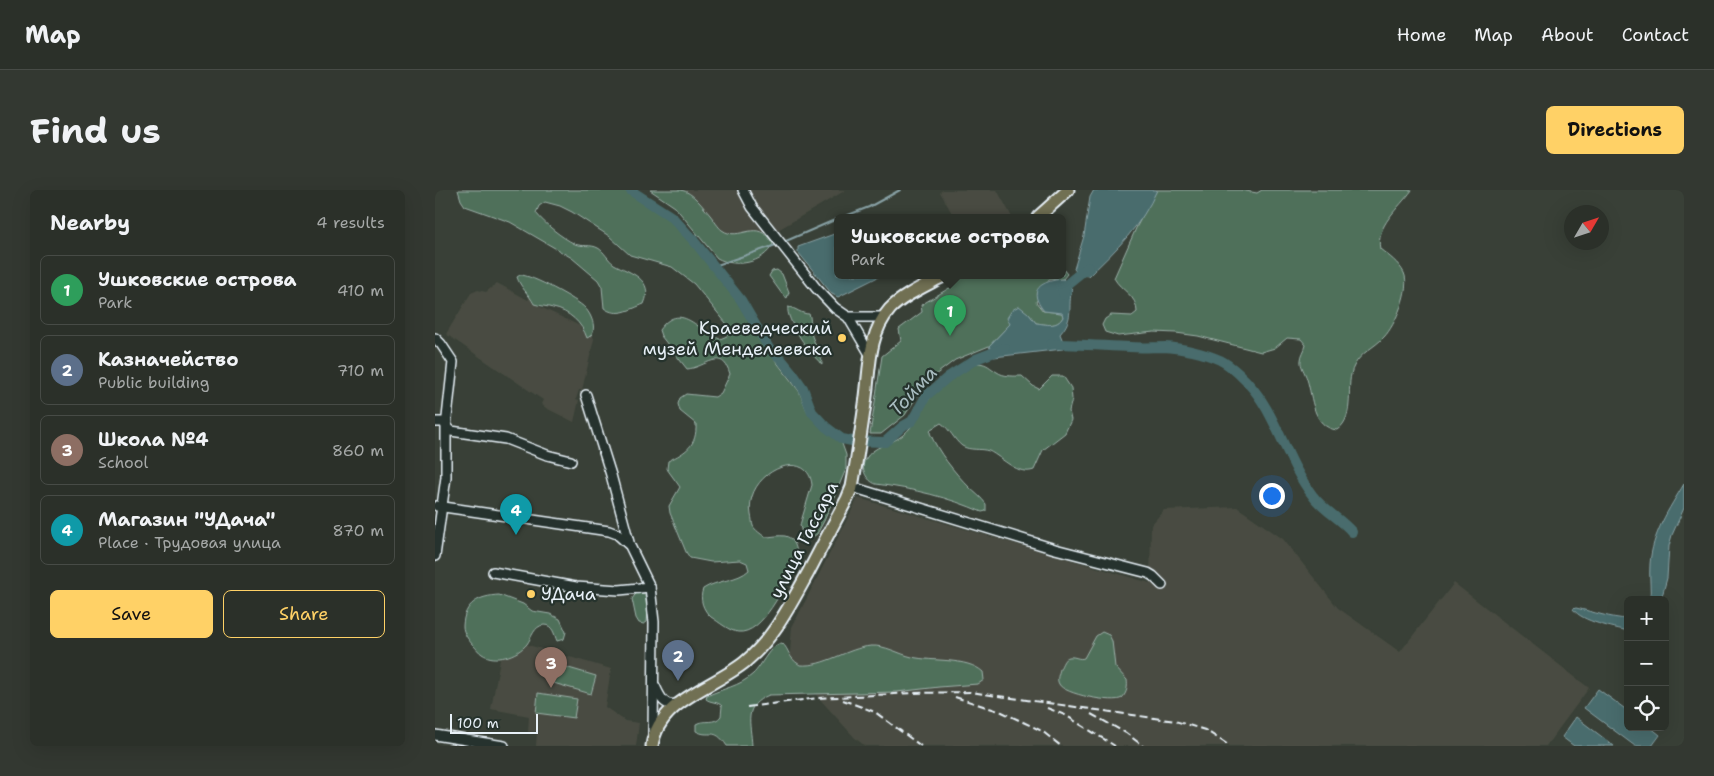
<!DOCTYPE html>
<meta charset="utf-8">
<style>
body{margin:0;font-family:"Shantell Sans",sans-serif;background:#333831;color:#f1f3f6}
.controls{position:absolute;right:15px;bottom:15px;display:grid;overflow:hidden;border-radius:8px;box-shadow:0 5px 20px #0002}
.controls button{width:45px;height:45px;display:grid;place-items:center;padding:0;border:0;border-bottom:1px solid #474b46;background:#2b3029;color:#f1f3f6;font:25px sans-serif}
.compass{position:absolute;left:1129px;top:15px;width:45px;height:45px;border-radius:50%;background:#2b3029;box-shadow:0 5px 20px #0002;rotate:51deg}
.scale{position:absolute;left:15px;bottom:12px;width:88px;box-sizing:border-box;padding-left:5px;border:2px solid #e8f1f8;border-top:0;font-size:14px;line-height:18px;white-space:nowrap;color:#e8f1f8;-webkit-text-stroke:4px #26332d;paint-order:stroke}
.you{position:absolute;left:836px;top:305px;width:18px;height:18px;margin:-12px;border:4px solid #fff;border-radius:50%;background:#1a73e8;box-shadow:0 0 0 8px #1a73e833}
.badge{display:grid;place-items:center;width:32px;height:32px;border-radius:50%;background:#ffd166;color:#fff;font-size:16px;font-weight:700}
.pin{position:absolute;translate:-50% -41px;filter:drop-shadow(0 1px 2px #0008)}
.pin::after{content:'';position:absolute;top:26px;width:18px;height:15px;background:inherit;clip-path:polygon(0 0,100% 0,50% 100%)}
.popup{position:absolute;left:399px;top:24px;width:232px;height:65px;box-sizing:border-box;display:grid;place-content:center;border-radius:8px;background:#2b3029;filter:drop-shadow(0 1px 4px #0005);font-size:16px;white-space:nowrap;color:#a6a9a8}
.popup b{font-size:19px;color:#f1f3f6}
.popup::after{content:'';position:absolute;left:50%;top:100%;margin-left:-10px;border:10px solid transparent;border-top-color:#2b3029}
.list{margin:0;padding:0;list-style:none}
h2{display:flex;justify-content:space-between;align-items:center;height:65px;margin:0;padding:0 20px;font-size:21px}
h2 small{font-size:16px;font-weight:400;color:#a6a9a8}
.list li{display:grid;grid-template-columns:32px 1fr auto;gap:15px;align-items:center;box-sizing:border-box;height:70px;margin:0 10px 10px;padding:0 10px;border:1px solid #474b46;border-radius:8px}
.list b{display:block;font-size:19px;white-space:nowrap}
.list p{margin:0;font-size:16px;white-space:nowrap;color:#a6a9a8}
.list em{font-size:16px;font-style:normal;color:#a6a9a8}
.actions{display:flex;gap:10px;padding:15px 20px}
.actions a{flex:1;padding:11px 0;border:1px solid #ffd166;border-radius:8px;text-align:center;font-size:18px;color:#ffd166}
.actions .main{background:#ffd166;color:#111}
.icon{flex:none;width:28px;height:28px;fill:none;stroke:currentColor;stroke-width:2;stroke-linecap:round;stroke-linejoin:round}
.map{position:relative;flex:none;width:1249px;height:556px;overflow:hidden;border-radius:8px}
header{display:flex;align-items:center;gap:30px;box-sizing:border-box;height:70px;padding:0 25px;background:#2b3029;border-bottom:1px solid #474b46}
header strong{font-size:24px}
nav{display:flex;gap:28px;margin-inline-start:auto;font-size:18px}
.intro{display:flex;align-items:center;justify-content:space-between;box-sizing:border-box;height:120px;padding:0 30px}
h1{margin:0;font-size:35px}
.button{padding:12px 22px;border-radius:8px;background:#ffd166;color:#111;font-size:18px;font-weight:700}
main{display:flex;gap:30px;padding:0 30px}
aside{flex:1;background:#2b3029;border-radius:8px;box-shadow:0 5px 20px #0002}
.map>svg:first-child{display:block}
</style>
<header>
<strong>Map</strong>
<nav><a>Home</a><a>Map</a><a>About</a><a>Contact</a></nav>
</header>
<div class="intro"><h1>Find us</h1><a class="button">Directions</a></div>
<main>
<aside>
<h2>Nearby<small>4 results</small></h2>
<ul class="list">
<li><span class="badge" style="background:#2e9e5b">1</span><div><b>Ушковские острова</b><p>Park</p></div><em>410 m</em></li>
<li><span class="badge" style="background:#5c6f8a">2</span><div><b>Казначейство</b><p>Public building</p></div><em>710 m</em></li>
<li><span class="badge" style="background:#8d6e63">3</span><div><b>Школа №4</b><p>School</p></div><em>860 m</em></li>
<li><span class="badge" style="background:#0f9aa8">4</span><div><b>Магазин &quot;УДача&quot;</b><p>Place · Трудовая улица</p></div><em>870 m</em></li>
</ul>
<div class="actions"><a class="main">Save</a><a>Share</a></div>
</aside>
<div class="map">
<svg width="1249" height="556" viewBox="0 0 1249 556">
<rect width="100%" height="100%" fill="#394037"/>
<filter id="ink" filterUnits="userSpaceOnUse"><feTurbulence type="fractalNoise" baseFrequency=".02" numOctaves="2"/><feDisplacementMap in="SourceGraphic" scale="10" xChannelSelector="R" yChannelSelector="G"/><feConvolveMatrix kernelMatrix="1 2 1 2 8 2 1 2 1" color-interpolation-filters="sRGB"/></filter>
<g filter="url(#ink)">
<g fill="#494c42">
<path d="M233,0H411L300,65Z"/>
<path d="M508,0H562L577,27H519L505,2Z"/>
<path d="M62,93L93,110L96,105L100,107L97,113L145,136L147,141L158,146L159,149L147,200H144L141,209L144,210L139,232L111,218L106,214L108,210L11,144L36,103L43,100L51,102Z"/>
<path d="M423,308L715,393L716,335L729,320L802,317L848,349L903,418L965,462L1019,393L1154,498L1111,556H430L420,548L354,475L357,437Z"/>
<path d="M69,448L176,479L170,517L190,531L204,533L201,556H101L102,543L93,542L94,526L56,519Z"/>
</g>
<g fill="#4f705a" stroke="#9cb0a9">
<path d="M23,0H189L232,27L298,99L314,125L323,148L364,201L372,221L382,233L406,251L411,265V279L389,331L382,344L376,348H368L365,335L377,295C373,255 308,282 316,325C317,328 317,333 318,336C320,340 326,344 330,347C336,347 344,345 350,346C363,349 364,368 360,377C349,395 328,445 303,442C294,441 284,432 276,427C268,420 264,409 268,399C281,390 303,391 314,380L312,373L305,370L276,372L255,368L251,362L235,323L234,316L245,297L232,279L233,271C251,262 262,256 261,234L245,221L243,214L245,208L251,204L280,207L286,203L295,184C287,156 270,178 252,179L226,146L224,140C246,110 262,141 285,149L292,146L295,139L291,133L259,94L237,77L195,65L174,46L137,22L125,16L110,12L104,16L101,23C111,35 126,47 140,54C147,57 156,54 163,58C169,61 173,70 179,74C195,83 220,89 209,114C196,119 182,128 169,118L167,97L163,90L137,68L75,32L30,16L26,10Z"/>
<path d="M215,0C225,0 237,0 246,0C258,2 268,17 275,25C279,30 283,37 287,40C305,53 322,26 338,54C328,74 300,78 282,68L240,17Z"/>
<path d="M722,0H805L822,3L827,0H977C964,18 940,36 945,59C954,66 964,73 969,83C976,98 960,136 949,147C939,158 926,162 919,176C909,194 922,226 902,240C877,237 878,208 872,189C870,182 865,176 866,170C866,165 870,160 871,155L866,149L852,148L840,158L826,162L763,146L741,143L719,142L683,146L670,142L667,135L670,129L676,125L697,126L702,122C702,105 686,101 679,88L702,36Z"/>
<path d="M628,79L632,84L628,89L614,90L601,112L608,121L627,123L628,127C622,138 611,134 601,133L593,123L575,134L554,156L520,170L491,192L470,225L446,244H435L447,166L466,151L464,139L487,122L486,115L516,97L514,93L515,90L524,85H628Z"/>
<path d="M342,80L347,84L354,102L352,108L347,104L334,86L337,81Z"/>
<path d="M85,85C95,84 143,110 150,118C157,125 164,143 152,148C147,133 134,121 118,118C111,116 105,116 99,114C94,104 85,97 82,87Z"/>
<path d="M353,117C361,118 366,124 374,124C377,130 374,136 376,143C379,153 387,166 387,174C376,166 350,129 353,117Z"/>
<path d="M544,173C553,174 555,178 562,182C569,187 579,186 587,186L598,196L604,199L617,186H628L636,198L637,209L634,221L636,230L630,243L608,260L599,280C583,286 568,268 554,261C545,258 535,261 527,256C519,250 515,239 506,233L496,239L495,243C503,262 519,282 534,297C540,303 546,307 551,314V321L547,322C513,307 479,299 441,294C432,291 425,279 430,270C438,255 456,255 468,245C481,234 485,222 495,208C504,197 529,175 544,173Z"/>
<path d="M202,402L208,403C214,412 213,421 212,432L209,434L204,433L201,428L197,409Z"/>
<path d="M64,405L88,414L97,421L115,424L125,429L131,442L129,449L122,451C119,444 118,435 109,435C99,436 97,447 92,454C82,466 60,473 47,464C44,462 41,458 39,456C34,451 28,443 28,436C29,413 44,406 64,405Z"/>
<path d="M667,442L674,445L677,451L680,477L692,490C693,496 692,503 687,508C679,514 628,504 624,494C621,489 624,484 625,479C627,475 629,468 634,467C640,466 644,470 649,468L661,446Z"/>
<path d="M347,453C355,460 352,467 365,475C390,477 412,458 436,456C450,455 464,464 477,467C497,472 532,467 548,482L549,490L543,494L504,497L462,502L334,505C307,516 316,533 317,556H292C279,536 275,549 261,541V534C269,529 280,535 286,526L287,516C282,511 276,513 271,509L272,506C288,498 304,497 318,484C327,476 334,455 347,453Z"/>
<path d="M120,474L161,486L156,504L115,492Z"/>
<path d="M103,503L142,509L139,528L101,523Z"/>
</g>
<g fill="#486c6d" stroke="#88a1a5">
<path d="M659,0H722C707,35 681,60 654,86L644,85L639,79L649,46L655,7Z"/>
<path d="M402,43V85H447L403,107L397,104L363,62V57Z"/>
<path d="M628,89L637,99C632,118 640,127 625,144L629,154L628,159L559,167L554,156L575,134L572,128L577,120L584,116L593,123L601,133C611,134 622,138 628,127L627,123L609,121C591,99 607,91 628,89Z"/>
<path d="M1249,294V318L1237,345L1234,356L1232,388L1226,410H1215C1216,398 1214,386 1215,374C1217,344 1234,319 1249,294Z"/>
<path d="M1141,418C1159,422 1175,428 1193,429V441C1178,437 1147,432 1138,419Z"/>
<path d="M1163,499L1193,521V537H1215L1225,545L1217,556H1200L1149,518Z"/>
<path d="M1141,527L1179,556H1139L1127,547Z"/>
</g>
<g fill="none" stroke-linecap="round" stroke-linejoin="round">
<g stroke="#88a1a5" stroke-width="2">
<path d="M408,27L434,17L465,0"/>
<path d="M351,51L402,29"/>
<path d="M279,76L341,55"/>
</g>
<g stroke="#486c6d" stroke-width="10">
<path d="M195,0L237,27L259,51L306,110L335,160L346,169L359,185L368,198L377,222L391,237L407,249L417,251L450,252L468,236L477,231L491,206L513,187L541,169L570,158"/>
<path d="M629,105L627,98L653,77"/>
<path d="M616,154C642,154 669,156 695,157C707,158 718,157 730,157C747,158 769,163 785,170C797,176 811,190 819,200C844,232 853,274 878,306C889,321 905,328 917,342"/>
</g>
<g stroke="#e8f1f8" stroke-width="12">
<g id="minor">
<path d="M308,0L317,17L381,98L400,118L413,127L436,166"/>
<path d="M413,127H449"/>
<path d="M0,148L6,154L18,172L11,237V287L0,366"/>
<path d="M151,205L176,285L195,356L215,397L219,432L218,546"/>
<path d="M0,232H8L16,241L71,249L112,265L136,271"/>
<path d="M417,297L620,359L713,383L718,386L727,395"/>
<path d="M2,316L174,341L182,344L193,354"/>
<path d="M58,382L141,397L184,400L215,397"/>
<path d="M220,496C225,507 229,517 242,514"/>
<path d="M0,545L69,556"/>
</g>
</g>
<g stroke="#e8f1f8" stroke-width="15">
<g id="major">
<path d="M603,27L633,0"/>
<path d="M217,556C223,510 278,498 310,472C339,448 355,415 373,383C386,358 399,333 412,309L417,297C422,269 426,242 430,214C435,182 432,145 455,119C468,105 494,94 510,85"/>
</g>
</g>
<use href="#minor" stroke="#26332d" stroke-width="9"/>
<use href="#major" stroke="#716f52" stroke-width="11"/>
<g stroke="#e8f1f8" stroke-width="2" stroke-dasharray="8 4" stroke-linecap="butt">
<path d="M520,507L567,522L607,541L626,556"/>
<path d="M408,510L440,522L486,556"/>
<path d="M312,517L383,508L478,503L535,502L740,531L770,540L795,556"/>
<path d="M612,518L630,525L680,556"/>
<path d="M656,524L691,543L708,556"/>
</g>
</g>
</g>
<g fill="#ffd166" stroke="#26332d" stroke-width="2">
<circle cx="407" cy="148" r="5"/>
<circle cx="96" cy="404" r="5"/>
</g>
<g text-anchor="middle" dominant-baseline="central" stroke-width="4.5" stroke-linejoin="round" paint-order="stroke">
<g font-size="18" fill="#e8f1f8" stroke="#26332d" text-anchor="end">
<text x="397" y="138">Краеведческий<tspan x="397" dy="21">музей Менделеевска</tspan></text>
<text x="106" y="404" text-anchor="start">УДача</text>
</g>
<g font-size="18" fill="#e8f1f8" stroke="#26332d">
<text transform="translate(369 350) rotate(-63)">улица Гассара</text>
</g>
<g font-size="19" font-style="italic" fill="#a8bcc0" stroke="#26332d">
<text transform="translate(478 201) rotate(-47)">Тойма</text>
</g>
</g>
</svg>
<div class="controls">
<button>+</button>
<button>−</button>
<button><svg class="icon" aria-label="locate" viewBox="0 0 24 24"><circle cx="12" cy="12" r="6"/><path d="M12 2v4M12 18v4M2 12h4M18 12h4"/></svg></button>
</div>
<svg class="compass" viewBox="-18 -18 36 36"><path d="M0-13l5 13h-10z" fill="#e53935"/><path d="M0 13l5-13h-10z" fill="#a6a9a8"/></svg>
<div class="scale">100 m</div>
<div class="you"></div>
<div class="pin badge" style="left:515px;top:146px;background:#2e9e5b">1</div>
<div class="popup"><b>Ушковские острова</b>Park</div>
<div class="pin badge" style="left:243px;top:491px;background:#5c6f8a">2</div>
<div class="pin badge" style="left:116px;top:498px;background:#8d6e63">3</div>
<div class="pin badge" style="left:81px;top:345px;background:#0f9aa8">4</div>
</div>
</main>
